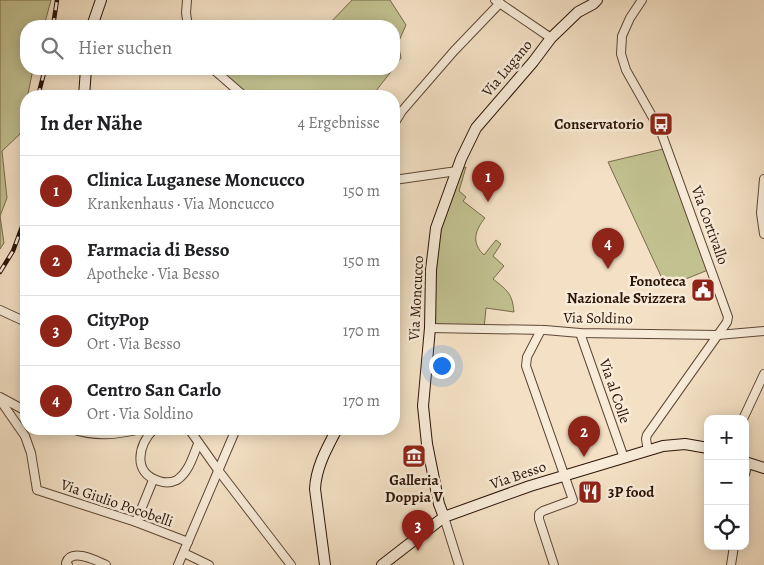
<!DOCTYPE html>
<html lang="de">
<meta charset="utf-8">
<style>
body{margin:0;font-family:Alegreya,serif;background:#f6f6f6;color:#202124}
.controls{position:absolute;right:15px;bottom:15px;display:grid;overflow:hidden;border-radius:10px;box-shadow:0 2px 12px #0003}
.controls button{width:45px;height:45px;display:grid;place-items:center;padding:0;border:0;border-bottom:1px solid #e0e0e0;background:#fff;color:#202124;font:25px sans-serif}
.you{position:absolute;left:441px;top:365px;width:18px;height:18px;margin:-12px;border:4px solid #fff;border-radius:50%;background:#1a73e8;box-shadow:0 0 0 8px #1a73e833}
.badge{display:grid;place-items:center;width:32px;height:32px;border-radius:50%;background:#8f2418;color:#fff;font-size:16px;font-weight:700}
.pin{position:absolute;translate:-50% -41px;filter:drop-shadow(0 1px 2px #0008)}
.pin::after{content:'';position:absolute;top:26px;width:18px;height:15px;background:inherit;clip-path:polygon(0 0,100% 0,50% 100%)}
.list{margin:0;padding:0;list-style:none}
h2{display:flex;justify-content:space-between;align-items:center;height:65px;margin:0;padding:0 20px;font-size:21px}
h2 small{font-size:16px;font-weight:400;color:#757577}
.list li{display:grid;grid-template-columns:32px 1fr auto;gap:15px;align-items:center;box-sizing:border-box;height:70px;padding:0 20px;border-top:1px solid #e0e0e0}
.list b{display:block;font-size:19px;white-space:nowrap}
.list p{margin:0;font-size:16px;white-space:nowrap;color:#757577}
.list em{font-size:16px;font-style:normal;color:#757577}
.icon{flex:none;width:28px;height:28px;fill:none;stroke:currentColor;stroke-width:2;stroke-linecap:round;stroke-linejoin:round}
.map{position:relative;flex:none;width:764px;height:565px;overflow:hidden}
.search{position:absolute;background:#fff;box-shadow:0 2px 12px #0003;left:20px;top:20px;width:380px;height:55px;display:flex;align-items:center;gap:12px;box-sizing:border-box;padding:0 18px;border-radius:20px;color:#757577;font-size:19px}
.panel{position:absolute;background:#fff;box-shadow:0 2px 12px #0003;left:20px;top:90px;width:380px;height:345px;border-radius:20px}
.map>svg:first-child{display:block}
</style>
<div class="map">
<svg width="764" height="565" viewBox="0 0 764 565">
<rect width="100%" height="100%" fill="#f4e1c5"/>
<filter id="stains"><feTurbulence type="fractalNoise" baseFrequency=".004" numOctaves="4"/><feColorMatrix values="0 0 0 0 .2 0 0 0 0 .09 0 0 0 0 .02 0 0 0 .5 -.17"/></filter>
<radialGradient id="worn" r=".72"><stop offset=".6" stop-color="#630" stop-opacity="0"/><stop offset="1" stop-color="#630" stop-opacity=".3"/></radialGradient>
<g fill="#c2c190" stroke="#776a4c">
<path d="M0,0H51L44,26H26V69H33L20,134L2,151L7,198L0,216L4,243L0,249Z"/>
<path d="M352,0H390L406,25L398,43L401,58L394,67V26H327Z"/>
<path d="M231,69H393L372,96H244L222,78Z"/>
<path d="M663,149L708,270L666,287L608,162Z"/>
<path d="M466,167L459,191L466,197L463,201L485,218C475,230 471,243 484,255L496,240L501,244L493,256L504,266L493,279C508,291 512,293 514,312L486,308L484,329L431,328L436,228L457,171Z"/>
</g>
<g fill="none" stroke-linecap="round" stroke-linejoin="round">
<g stroke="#5e4737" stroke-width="10">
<g id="street">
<path d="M187,0L186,13L188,26"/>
<path d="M495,0L551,38"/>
<path d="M642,0L630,18L622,36L621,54L626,70L661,132L728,317L727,322L647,435L646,439L648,451"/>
<path d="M213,69L244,96"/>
<path d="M394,124L402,111L454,51L500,3"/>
<path d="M764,179L761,213L764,234"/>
<path d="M394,180L457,171"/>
<path d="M0,310L26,322"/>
<path d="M430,328L545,330L580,333L718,335L764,331"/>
<path d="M541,330L527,357L526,366L573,500L543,511L539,514V519L554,565"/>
<path d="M580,333L624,458"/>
<path d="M0,397L26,411"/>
<path d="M0,400L25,436L31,453L37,490L136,522L188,542"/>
<path d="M743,419L764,374"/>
<path d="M71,429C96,437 116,435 141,429"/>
<path d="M154,429C138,445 132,473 159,481C165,483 171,483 177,480C189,472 193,456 198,444"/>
<path d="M189,429L218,470L291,565"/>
<path d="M745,474L748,463"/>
<path d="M444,517L459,565"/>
<path d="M136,522L153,480"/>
<path d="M184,553L209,565"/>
<path d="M68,565L66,563C71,547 97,561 106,565"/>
<path d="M178,565L236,429"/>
<path d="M731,565L734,546"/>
</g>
</g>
<g stroke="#2c1408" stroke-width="12">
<g id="secondary">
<path d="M92,26L101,0"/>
<path d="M84,96L86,69"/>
<path d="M745,462L764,468"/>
<path d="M444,517L439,504L427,444L423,406L430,328L431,270L436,228L461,159L476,128L533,62L551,38L578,12L593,4L597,0"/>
<path d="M325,565L315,489C316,467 327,448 337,429"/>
<path d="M382,565L444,517L530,486L663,446L685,444L708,448"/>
</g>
</g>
<use href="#street" stroke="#f8ecd9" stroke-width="8"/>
<use href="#secondary" stroke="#f8ecd9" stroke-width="10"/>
<g stroke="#2c1408" stroke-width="4.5">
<g id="rail">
<path d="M53,26L57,0"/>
<path d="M38,96L45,69"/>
<path d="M0,272L13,251L26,216"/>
</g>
</g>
<use href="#rail" stroke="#f8ecd9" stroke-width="2.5" stroke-dasharray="8" stroke-linecap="butt"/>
</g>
<defs>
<g id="bus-square" transform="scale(1.25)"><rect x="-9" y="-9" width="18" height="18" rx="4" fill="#8f2418" stroke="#f8ecd9"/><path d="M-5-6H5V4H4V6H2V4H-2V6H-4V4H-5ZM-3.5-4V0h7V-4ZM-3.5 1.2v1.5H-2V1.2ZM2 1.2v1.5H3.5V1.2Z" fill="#fff"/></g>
<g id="civic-square" transform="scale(1.25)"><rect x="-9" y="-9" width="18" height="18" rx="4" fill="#8f2418" stroke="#f8ecd9"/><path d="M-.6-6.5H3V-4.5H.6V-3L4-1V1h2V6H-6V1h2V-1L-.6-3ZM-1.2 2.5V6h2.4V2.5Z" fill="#fff"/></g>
<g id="museum-square" transform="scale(1.25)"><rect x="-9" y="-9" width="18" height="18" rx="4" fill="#8f2418" stroke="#f8ecd9"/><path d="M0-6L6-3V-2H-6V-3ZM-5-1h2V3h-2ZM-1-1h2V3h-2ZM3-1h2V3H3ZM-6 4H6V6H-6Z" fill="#fff"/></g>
<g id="restaurant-square" transform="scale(1.25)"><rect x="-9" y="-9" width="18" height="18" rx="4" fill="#8f2418" stroke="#f8ecd9"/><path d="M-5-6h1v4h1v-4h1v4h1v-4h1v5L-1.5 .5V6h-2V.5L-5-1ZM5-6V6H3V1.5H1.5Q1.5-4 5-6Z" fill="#fff"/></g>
</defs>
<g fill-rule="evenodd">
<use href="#bus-square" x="661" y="124"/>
<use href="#civic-square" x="703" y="290"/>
<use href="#museum-square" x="414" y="456"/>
<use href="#restaurant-square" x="590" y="492"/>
</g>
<g text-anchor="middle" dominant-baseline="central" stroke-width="5" stroke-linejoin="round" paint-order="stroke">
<g font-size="15" fill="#2c1408" stroke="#f8ecd9">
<text transform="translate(507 68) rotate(-50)">Via Lugano</text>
<text transform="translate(710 225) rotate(70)">Via Cortivallo</text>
<text transform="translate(416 298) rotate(-87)">Via Moncucco</text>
<text transform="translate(598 318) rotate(1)">Via Soldino</text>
<text transform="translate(615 391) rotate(71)">Via al Colle</text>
<text transform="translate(518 475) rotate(-19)">Via Besso</text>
<text transform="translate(117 503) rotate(19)">Via Giulio Pocobelli</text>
</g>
<g font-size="15" font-weight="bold" fill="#2c1408" stroke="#f8ecd9" text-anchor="end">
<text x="644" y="124">Conservatorio</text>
<text x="686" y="281">Fonoteca<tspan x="686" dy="17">Nazionale Svizzera</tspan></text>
<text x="414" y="480" text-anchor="middle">Galleria<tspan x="414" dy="17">Doppia V</tspan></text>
<text x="608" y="492" text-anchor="start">3P food</text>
</g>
</g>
<rect width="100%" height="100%" filter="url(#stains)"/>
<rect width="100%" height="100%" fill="url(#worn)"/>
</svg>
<div class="controls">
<button>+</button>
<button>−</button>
<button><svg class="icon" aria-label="locate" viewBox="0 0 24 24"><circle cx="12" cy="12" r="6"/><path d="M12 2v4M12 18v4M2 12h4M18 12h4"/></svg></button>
</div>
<div class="you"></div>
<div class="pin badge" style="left:488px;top:202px">1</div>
<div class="pin badge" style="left:584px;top:457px">2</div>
<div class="pin badge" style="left:418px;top:551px">3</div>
<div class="pin badge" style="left:608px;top:269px">4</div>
<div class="search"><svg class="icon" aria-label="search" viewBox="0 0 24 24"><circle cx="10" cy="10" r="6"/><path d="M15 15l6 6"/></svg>Hier suchen</div>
<section class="panel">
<h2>In der Nähe<small>4 Ergebnisse</small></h2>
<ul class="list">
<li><span class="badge">1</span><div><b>Clinica Luganese Moncucco</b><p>Krankenhaus · Via Moncucco</p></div><em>150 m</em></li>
<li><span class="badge">2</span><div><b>Farmacia di Besso</b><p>Apotheke · Via Besso</p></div><em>150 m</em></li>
<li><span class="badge">3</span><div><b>CityPop</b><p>Ort · Via Besso</p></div><em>170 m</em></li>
<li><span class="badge">4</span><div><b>Centro San Carlo</b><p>Ort · Via Soldino</p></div><em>170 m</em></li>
</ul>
</section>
</div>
